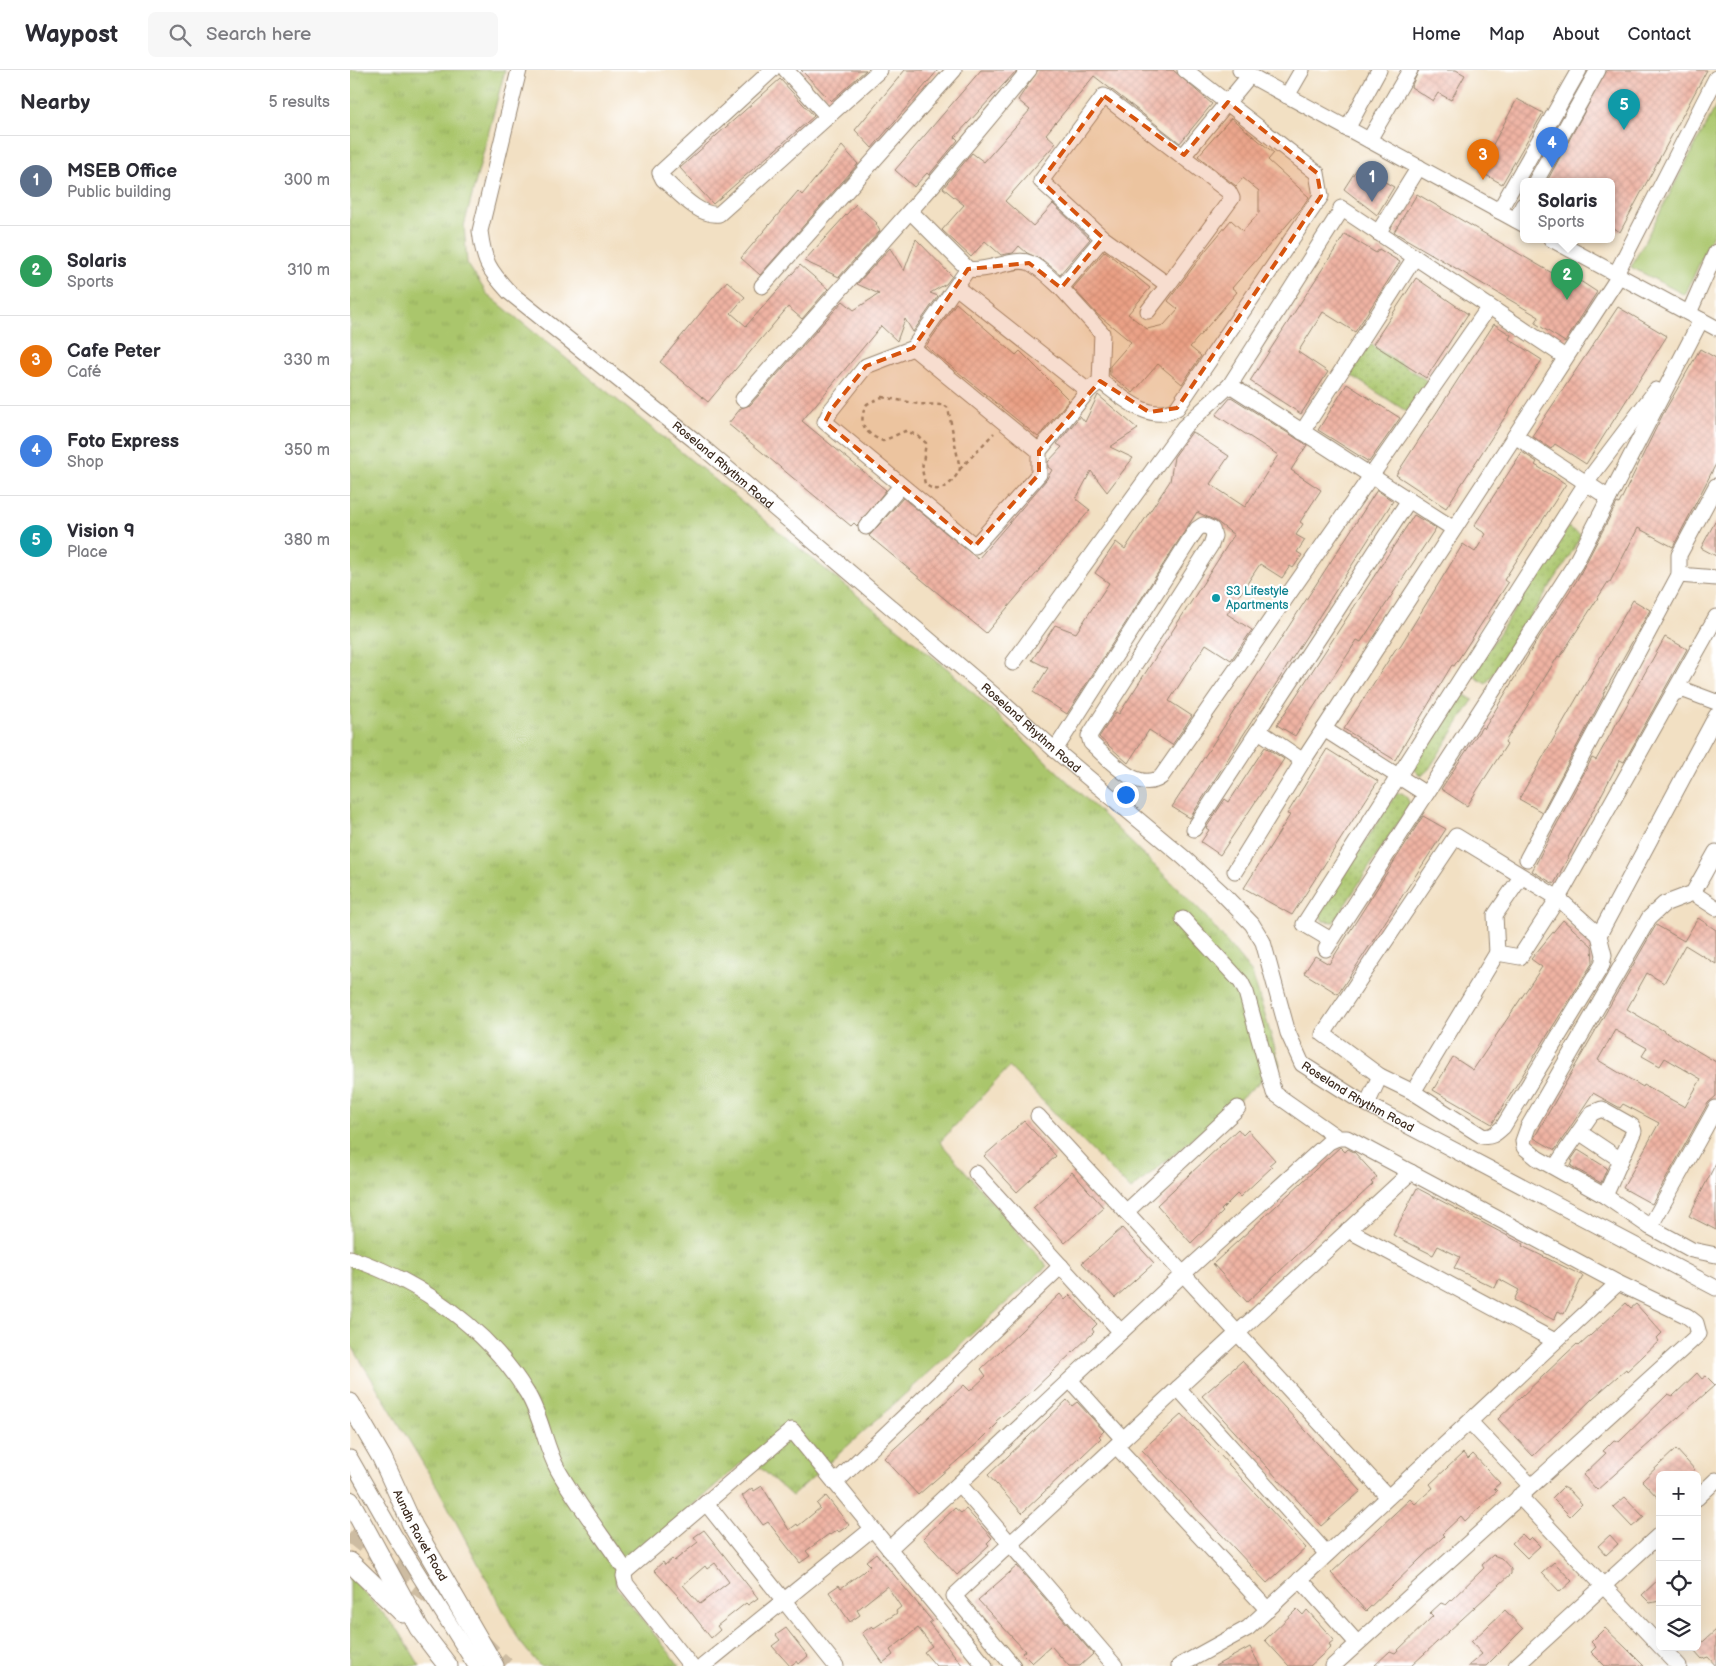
<!DOCTYPE html>
<meta charset="utf-8">
<style>
body{margin:0;font-family:"Balsamiq Sans",sans-serif;background:#f7f7f7;color:#2b2b33}
.controls{position:absolute;right:15px;bottom:15px;display:grid;overflow:hidden;border-radius:8px;box-shadow:0 5px 20px #0002}
.controls button{width:45px;height:45px;display:grid;place-items:center;padding:0;border:0;border-bottom:1px solid #e1e1e2;background:#fff;color:#2b2b33;font:25px sans-serif}
.you{position:absolute;left:775px;top:724px;width:18px;height:18px;margin:-12px;border:4px solid #fff;border-radius:50%;background:#1a73e8;box-shadow:0 0 0 8px #1a73e833}
.badge{display:grid;place-items:center;width:32px;height:32px;border-radius:50%;background:#2563eb;color:#fff;font-size:16px;font-weight:700}
.pin{position:absolute;translate:-50% -41px;filter:drop-shadow(0 1px 2px #0008)}
.pin::after{content:'';position:absolute;top:26px;width:18px;height:15px;background:inherit;clip-path:polygon(0 0,100% 0,50% 100%)}
.popup{position:absolute;left:1170px;top:108px;width:95px;height:65px;box-sizing:border-box;display:grid;place-content:center;border-radius:8px;background:#fff;filter:drop-shadow(0 1px 4px #0005);font-size:16px;white-space:nowrap;color:#7c7c81}
.popup b{font-size:19px;color:#2b2b33}
.popup::after{content:'';position:absolute;left:50%;top:100%;margin-left:-10px;border:10px solid transparent;border-top-color:#fff}
.list{margin:0;padding:0;list-style:none}
h2{display:flex;justify-content:space-between;align-items:center;height:65px;margin:0;padding:0 20px;font-size:21px}
h2 small{font-size:16px;font-weight:400;color:#7c7c81}
.list li{display:grid;grid-template-columns:32px 1fr auto;gap:15px;align-items:center;box-sizing:border-box;height:90px;padding:0 20px;border-top:1px solid #e1e1e2}
.list b{display:block;font-size:19px;white-space:nowrap}
.list p{margin:0;font-size:16px;white-space:nowrap;color:#7c7c81}
.list em{font-size:16px;font-style:normal;color:#7c7c81}
.icon{flex:none;width:28px;height:28px;fill:none;stroke:currentColor;stroke-width:2;stroke-linecap:round;stroke-linejoin:round}
.map{position:relative;flex:none;width:1366px;height:1596px;overflow:hidden}
header{display:flex;align-items:center;gap:30px;box-sizing:border-box;height:70px;padding:0 25px;background:#fff;border-bottom:1px solid #e1e1e2}
header strong{font-size:24px}
nav{display:flex;gap:28px;margin-inline-start:auto;font-size:18px}
.search{width:350px;height:45px;background:#f7f7f7;display:flex;align-items:center;gap:12px;box-sizing:border-box;padding:0 18px;border-radius:8px;color:#7c7c81;font-size:19px}
main{display:flex}
aside{flex:1;background:#fff}
.map>svg:first-child{display:block}
</style>
<header>
<strong>Waypost</strong>
<div class="search"><svg class="icon" aria-label="search" viewBox="0 0 24 24"><circle cx="10" cy="10" r="6"/><path d="M15 15l6 6"/></svg>Search here</div>
<nav><a>Home</a><a>Map</a><a>About</a><a>Contact</a></nav>
</header>
<main>
<aside>
<h2>Nearby<small>5 results</small></h2>
<ul class="list">
<li><span class="badge" style="background:#5c6f8a">1</span><div><b>MSEB Office</b><p>Public building</p></div><em>300 m</em></li>
<li><span class="badge" style="background:#2e9e5b">2</span><div><b>Solaris</b><p>Sports</p></div><em>310 m</em></li>
<li><span class="badge" style="background:#e8710a">3</span><div><b>Cafe Peter</b><p>Café</p></div><em>330 m</em></li>
<li><span class="badge" style="background:#3f7fe0">4</span><div><b>Foto Express</b><p>Shop</p></div><em>350 m</em></li>
<li><span class="badge" style="background:#0f9aa8">5</span><div><b>Vision 9</b><p>Place</p></div><em>380 m</em></li>
</ul>
</aside>
<div class="map">
<svg width="1366" height="1596" viewBox="0 0 1366 1596">
<defs>
<pattern id="grass-tufts" width="24" height="20" patternUnits="userSpaceOnUse" patternTransform="scale(1.25)"><rect width="24" height="20" fill="#aac66c"/><path d="M3 7l-1-3M5 7V3M7 7l1-3M15 17l-1-3M17 17v-4M19 17l1-3" fill="none" stroke="#93aa5d"/></pattern>
<pattern id="park-dots" width="8" height="8" patternUnits="userSpaceOnUse" patternTransform="scale(1.25)"><rect width="8" height="8" fill="#aac66c"/><path d="M2 2h.1M6 6h.1" fill="none" stroke="#93aa5d" stroke-width="1.8" stroke-linecap="round"/></pattern>
<pattern id="building-cross-hatch" width="8" height="8" patternUnits="userSpaceOnUse" patternTransform="scale(1.25)"><rect width="8" height="8" fill="#efb3a3"/><path d="M0 0l8 8M0 8l8-8" fill="none" stroke="#ce9a8c"/></pattern>
</defs>
<rect width="100%" height="100%" fill="#fff"/>
<filter id="ink" filterUnits="userSpaceOnUse"><feTurbulence type="fractalNoise" baseFrequency=".02" numOctaves="2"/><feDisplacementMap in="SourceGraphic" scale="10" xChannelSelector="R" yChannelSelector="G"/><feConvolveMatrix kernelMatrix="1 2 1 2 8 2 1 2 1" color-interpolation-filters="sRGB"/></filter>
<filter id="wash" filterUnits="userSpaceOnUse"><feTurbulence type="fractalNoise" baseFrequency=".0096" numOctaves="4" result="noise"/><feDisplacementMap in="SourceGraphic" scale="20" xChannelSelector="R" yChannelSelector="G"/><feGaussianBlur stdDeviation="1.12" result="paint"/><feColorMatrix in="noise" values="0 0 0 0 0 0 0 0 0 0 0 0 0 0 0 0 0 1.4 0 .05"/><feComposite in="paint" operator="in"/></filter>
<g filter="url(#wash)">
<rect width="100%" height="100%" fill="#f2e0c3"/>
<g fill="url(#grass-tufts)" stroke="#727845">
<path d="M0,0H155L114,156L117,193L137,224L599,600L748,740L851,841L902,903L930,995L781,1120L659,997L590,1072L697,1196L442,1426L398,1387L266,1502V1517L330,1596H190L170,1572L89,1420L0,1273Z"/>
<path d="M0,1507L49,1561L70,1596H0Z"/>
</g>
<g fill="url(#park-dots)" stroke="#727845">
<path d="M1020,274L1079,312L1059,343L1000,305Z"/>
<path d="M1218,457L1231,465L1216,492L1136,614L1122,605Z"/>
<path d="M1110,622L1123,630L1079,699L1071,706L1064,699L1066,693Z"/>
<path d="M1052,723L1056,726L1060,734L984,852L973,851L970,846L971,841L1043,728L1046,724Z"/>
</g>
<path fill="#aac66c" stroke="#727845" d="M1366,36V157L1335,225L1281,197Z"/>
<g id="blocks">
<g fill="url(#building-cross-hatch)" fill-rule="evenodd">
<path d="M451,0H516L481,31Z"/>
<path d="M555,0H588L522,78L505,60Z"/>
<path d="M631,0H667L605,67L608,70L579,105L577,103L564,117L545,100Z"/>
<path d="M688,0H823L862,34L830,73L744,6L696,64L706,73L655,131L683,156L703,134L740,169L710,204L694,191L677,183L669,176L663,183L651,185L635,171L621,187L592,160L614,135L593,118L622,83L634,92L680,40L668,30Z"/>
<path d="M1069,0H1106L1115,5L1101,30L1088,23L1083,31L1061,17Z"/>
<path d="M1257,0H1357L1270,162L1261,157V111H1197Z"/>
<path d="M430,9L464,46L363,134L330,98Z"/>
<path d="M1167,29L1193,43L1152,114L1129,101Z"/>
<path d="M881,48L924,83L918,90L959,127L950,140L882,218L887,222L840,277L851,286L832,314L808,294L783,323L760,305V296L781,272L747,244L723,218L755,181L800,218L778,244L797,259L814,255L828,239L818,231L856,180L881,150L893,161L909,143V121L893,108L886,116L848,86Z"/>
<path d="M492,76L508,94L410,205L391,188L448,121L452,125Z"/>
<path d="M1008,97L1044,117L1027,145L994,119Z"/>
<path d="M1067,124L1214,210L1218,203L1247,222L1215,272L1185,253L1189,247L1044,162Z"/>
<path d="M506,134L527,153L526,154L530,161L489,207L454,191Z"/>
<path d="M995,164L1026,183L1029,179L1050,192L1005,262L973,242L948,282L978,302L951,344L900,311Z"/>
<path d="M566,169L602,206L596,214L580,223L588,226L563,262L555,249L547,271L531,256L452,351L536,420L507,456L504,453L501,456L378,354L391,338L400,335L493,231L504,240L529,224L507,214L540,178L554,201Z"/>
<path d="M450,195L478,219L452,249L438,237L358,332L310,292L377,211L395,227L381,243L396,256Z"/>
<path d="M1066,208L1118,244L1076,308L1023,274Z"/>
<path d="M606,233L666,285L670,281L719,330L688,367L576,276Z"/>
<path d="M1268,237L1317,266L1236,394L1205,374L1201,379L1182,366Z"/>
<path d="M1144,254L1161,265L1159,269L1192,290L1096,438L1046,405Z"/>
<path d="M1350,279L1366,288V394L1323,477L1288,458L1260,512H1258L1210,587L1208,586L1155,672L1157,674L1117,736L1091,719L1132,657L1134,659L1186,572L1227,510L1267,433L1269,434L1313,344Z"/>
<path d="M997,314L1050,348L1019,392L968,360Z"/>
<path d="M748,325L788,359L760,377L783,388L757,422L741,401L726,429L740,440L636,563L519,466L553,428L628,489L696,410L702,400L698,397V392L712,377L707,374L730,346L735,352Z"/>
<path d="M881,327L957,375L941,400L971,420L950,452L953,454L946,465L955,470L947,482L952,485L943,498L940,496L932,508L910,494L877,544L902,560L881,590L856,574L819,631L842,646L822,675L799,660L778,693L749,667L766,642L769,644L884,465L866,451L847,442L717,644L683,622L698,598L682,590L705,555L726,563L759,513L745,503L766,472L775,479L820,411L824,387L842,362L879,386L860,414L895,437L928,385L866,345Z"/>
<path d="M1172,382L1187,392L1185,395L1216,414L1154,510L1158,513L1104,596L1102,595L1045,690L994,659L1047,577L1049,578L1113,474L1125,482L1136,464L1124,456Z"/>
<path d="M1027,420L1043,431L840,748L822,737Z"/>
<path d="M1064,445L1086,458L1011,572L1007,570L945,666L927,655Z"/>
<path d="M1366,450V486L1351,478Z"/>
<path d="M1283,530L1300,540L1253,624L1254,625L1192,742L1169,729Z"/>
<path d="M1315,567L1337,579L1274,692L1270,690L1204,814L1182,801L1242,688L1246,690Z"/>
<path d="M915,677L934,689L870,785L851,772L859,760L856,758L875,729L879,732Z"/>
<path d="M977,679L1028,711L942,845L894,818L940,745L937,744Z"/>
<path d="M1073,746L1096,759L988,924L954,903L965,886L979,894Z"/>
<path d="M1348,848L1366,860V894L1335,875L1314,913L1297,903L1277,939L1366,992V1026L1358,1033L1302,1134L1273,1118L1309,1053L1273,1034L1270,1038L1243,1023L1205,1080L1184,1068L1306,855L1334,871ZM1265,960L1297,978L1292,986L1310,996L1315,988L1351,1009L1335,1037L1294,1015L1293,1017L1248,990Z"/>
<path d="M1213,850L1242,876L1243,892L1142,1054L1083,1020L1103,987L1123,1000L1192,897L1181,889Z"/>
<path d="M674,1051L706,1086L667,1122L634,1086Z"/>
<path d="M888,1059L893,1065L898,1060L925,1090L919,1095L922,1097L890,1127L887,1124L871,1140L873,1142L841,1173L807,1135Z"/>
<path d="M990,1077L995,1082L998,1079L1004,1082L1027,1107L1021,1112L1023,1114L897,1232L863,1194Z"/>
<path d="M1228,1080L1257,1098L1251,1113L1221,1096L1223,1091L1221,1090Z"/>
<path d="M1366,1093V1160L1339,1146Z"/>
<path d="M722,1102L754,1138L715,1173L683,1138Z"/>
<path d="M1067,1118L1173,1174L1172,1176L1233,1206L1214,1244L1208,1241L1204,1250L1164,1230L1169,1220L1149,1209L1145,1218L1104,1198L1110,1187L1088,1176L1083,1185L1043,1165Z"/>
<path d="M772,1158L804,1193L765,1228L732,1193Z"/>
<path d="M710,1224L715,1230L720,1225L747,1254L742,1259L744,1262L680,1323L646,1351L648,1353L631,1370L568,1425L534,1388L614,1315L620,1321L636,1306L631,1299Z"/>
<path d="M1276,1233L1281,1238L1286,1234L1312,1263L1307,1268L1309,1271L1277,1301L1276,1299L1243,1328L1183,1386L1148,1349L1216,1284L1227,1274L1229,1276Z"/>
<path d="M892,1291L1011,1421L971,1456L852,1326Z"/>
<path d="M1347,1303L1352,1309L1356,1306L1365,1315L1247,1420L1233,1405L1256,1383L1253,1381L1264,1370L1269,1372L1318,1324L1323,1326Z"/>
<path d="M717,1330L722,1336L727,1332L754,1361L749,1366L751,1368L672,1443L638,1405Z"/>
<path d="M832,1344L956,1478L917,1513L792,1380Z"/>
<path d="M1326,1379L1345,1400L1339,1405H1310V1430L1292,1411Z"/>
<path d="M1113,1383L1118,1389L1123,1384L1150,1413L1144,1418L1147,1421L1115,1451L1111,1446L1092,1464L1094,1466L1016,1541L981,1503L1060,1429L1065,1434L1083,1418L1080,1414Z"/>
<path d="M412,1416L439,1460L447,1454L448,1456L470,1438L467,1434L476,1426L499,1455L489,1462L487,1460L480,1465L479,1464L456,1481L460,1486L450,1493L418,1452L413,1455L392,1426L402,1418L404,1421Z"/>
<path d="M1213,1417L1219,1420L1232,1434L1220,1446L1202,1428Z"/>
<path d="M1275,1427L1294,1447L1282,1457L1263,1437Z"/>
<path d="M605,1438L611,1443L616,1439L642,1468L637,1473L639,1475L607,1505L573,1468Z"/>
<path d="M354,1460L408,1528L398,1535L396,1533L367,1556L370,1560L361,1568L329,1527L304,1500L313,1492L315,1495L322,1489L324,1491L348,1472L344,1467ZM365,1493L379,1512L350,1534L333,1515L355,1496L357,1499Z"/>
<path d="M1172,1464L1178,1470L1181,1467L1190,1476L1177,1488L1162,1473Z"/>
<path d="M1260,1465L1268,1474L1256,1485L1248,1476Z"/>
<path d="M526,1483L582,1551L579,1553L613,1596H586L574,1582L582,1576L568,1558L540,1580L543,1585L533,1593L512,1563L522,1556L524,1558L547,1543L546,1541L551,1537L537,1516L507,1540L510,1545L500,1552L479,1522L489,1515L491,1518L513,1502L520,1495L516,1491Z"/>
<path d="M1143,1485L1151,1488L1161,1499V1504L1150,1514L1061,1596H1024L1040,1581L1045,1583L1083,1546L1080,1543L1091,1533L1096,1535L1134,1498L1132,1495Z"/>
<path d="M1204,1492L1222,1511L1210,1522L1192,1503Z"/>
<path d="M667,1496L743,1584L730,1596H719L701,1576L682,1593L672,1583L675,1581L628,1530Z"/>
<path d="M1310,1508V1531L1300,1533L1292,1525Z"/>
<path d="M947,1539L953,1545L957,1540L984,1570L979,1574L981,1577L960,1596H939L915,1570Z"/>
<path d="M1155,1540L1173,1559L1136,1596H1118L1132,1584L1121,1572Z"/>
<path d="M436,1558L458,1586L449,1594L447,1591L440,1596L422,1576L430,1570L426,1565Z"/>
<path d="M1255,1558L1275,1577L1294,1596H1255L1241,1582L1246,1577L1241,1572Z"/>
<path d="M1366,1560V1596L1358,1587L1352,1589L1344,1580Z"/>
<path d="M900,1577L910,1596H865Z"/>
</g>
</g>
</g>
<g filter="url(#ink)">
<use href="#blocks" fill-opacity="0" stroke="#968570" stroke-width="1"/>
<g fill="none" stroke-linecap="round" stroke-linejoin="round">
<path stroke="#cdbca2" stroke-width="19" stroke-dasharray="19 9" stroke-linecap="butt" d="M0,1463L94,1536L155,1596"/>
<g stroke="#968570" stroke-width="17">
<g id="minor">
<path id="s1" d="M169,0L130,161C134,192 138,199 159,222L344,370L644,625L705,680L833,787L870,821L902,854L913,872L938,963L952,994L1007,1029L1366,1218"/>
<path d="M422,0L310,103L313,109C328,122 349,147 369,144L530,0"/>
<path d="M436,0L478,47"/>
<path d="M890,0L1173,154"/>
<path d="M754,26L879,122L882,128L818,215L753,168L691,111Z"/>
<path d="M937,26L952,0"/>
<path d="M997,59L1029,0"/>
<path d="M1019,70L1060,0"/>
<path d="M834,85L900,5"/>
<path d="M1186,111L1248,0"/>
<path d="M991,138L1215,287"/>
<path d="M560,141L618,199C638,203 664,186 680,193C692,199 702,210 711,218L753,168"/>
<path d="M1149,141L1229,0"/>
<path d="M1166,150L1173,135"/>
<path d="M1028,163L1069,97"/>
<path d="M1201,169L1366,258"/>
<path d="M618,199L563,278L516,296L481,340L475,352L625,476L689,404V381L738,321L750,311L752,263L711,218"/>
<path d="M1266,204L1366,8"/>
<path d="M412,216L604,0"/>
<path d="M606,217L738,321"/>
<path d="M798,241L818,215"/>
<path d="M1339,243L1366,182"/>
<path d="M563,278L689,381"/>
<path d="M750,311C771,326 800,355 827,338L971,126L967,103L835,0"/>
<path d="M880,315L1104,459"/>
<path d="M393,329L583,115L679,0"/>
<path d="M952,362L1065,187"/>
<path d="M1165,366L1259,428"/>
<path d="M516,457L551,416"/>
<path d="M1329,505L1366,508"/>
<path d="M1366,547L1208,828L1106,766L973,964L1030,1006L1063,1022L1132,1066C1142,1068 1146,1063 1153,1057L1252,895L1254,885L1249,865L1366,646"/>
<path d="M663,593L834,357L880,315L992,139"/>
<path d="M1324,623L1334,620L1366,632"/>
<path d="M974,659L1076,724"/>
<path d="M909,661L953,691"/>
<path d="M705,680L842,466L847,459L853,455L862,459L864,466L861,475L739,666L741,673C758,688 787,724 811,707L1139,237"/>
<path d="M844,759L1059,430"/>
<path d="M1366,782L1343,823L1314,834L1299,848L1178,1057L1173,1071L1174,1077L1187,1088L1255,1126L1300,1157L1342,1180L1366,1185"/>
<path d="M1177,789L1329,505V485L1366,416"/>
<path d="M885,801L953,691L1269,206"/>
<path d="M1343,823L1366,838"/>
<path d="M833,849L891,912L896,922L924,1023L988,1068"/>
<path d="M981,870L954,854L1236,413L1306,320"/>
<path d="M976,879L1225,494L1351,250"/>
<path d="M1147,883L1145,845L1171,807"/>
<path d="M1063,1022L1147,883L1170,887L1208,828L1249,865"/>
<path d="M1017,1034L1030,1006"/>
<path d="M688,1046L1038,1427"/>
<path d="M1229,1062L1271,1090L1255,1126"/>
<path d="M1205,1097L1242,1043L1252,1039L1282,1056L1284,1061L1271,1090"/>
<path d="M626,1103L771,1262"/>
<path d="M776,1142L888,1038"/>
<path d="M1300,1157L1366,1038"/>
<path d="M998,1160L1205,1271"/>
<path d="M0,1188C70,1211 139,1260 177,1323C192,1347 195,1377 208,1400C228,1435 254,1468 276,1501"/>
<path d="M720,1310L773,1369"/>
<path d="M828,1318L977,1484"/>
<path d="M1120,1352L1181,1416"/>
<path d="M766,1376L918,1540"/>
<path d="M0,1388L44,1465L126,1596"/>
<path d="M485,1413L711,1196"/>
<path d="M609,1414L765,1596"/>
<path d="M1169,1426L1310,1576"/>
<path d="M1347,1428L1366,1410"/>
<path d="M356,1433L486,1596"/>
<path d="M539,1479L833,1204L979,1072L988,1068H997L1268,1213L1337,1246L1346,1253L1349,1264L983,1596"/>
<path d="M950,1509L1007,1573"/>
<path d="M1311,1577L1329,1596"/>
<path d="M341,1596L276,1514L274,1506L276,1501L442,1360L635,1596"/>
<path d="M353,1596L522,1459"/>
<path d="M663,1596L604,1526L1061,1102"/>
<path d="M829,1596L898,1558L1268,1213"/>
<path d="M1166,1596L1310,1464"/>
</g>
</g>
<g stroke="#968570" stroke-width="21">
<g id="major">
<path id="s2" d="M0,1333L32,1388L63,1456L144,1596"/>
<path d="M0,1431L69,1558L98,1596"/>
<path d="M0,1492L53,1543"/>
</g>
</g>
<g stroke="#968570" stroke-width="2.5" stroke-dasharray="4 4" stroke-linecap="butt">
<path d="M532,327L568,334L594,335L598,338L610,399C603,413 590,427 575,414L572,399L576,373L567,365L555,361L533,371C514,364 507,351 517,334Z"/>
<path d="M610,399L644,363"/>
</g>
<use href="#minor" stroke="#fff" stroke-width="15"/>
<use href="#major" stroke="#fff" stroke-width="19"/>
</g>
</g>
<path fill="#d7540e" fill-opacity="0.2" stroke="#d7540e" stroke-width="4" stroke-dasharray="10 6" stroke-linejoin="round" d="M754,26L834,85L878,32L967,103L971,126L827,338L799,342L750,311L689,381V404L625,476L475,352L481,340L516,296L563,278L618,199L679,193L711,218L753,168L691,111Z"/>
<circle fill="#0f9aa8" stroke="#fff" stroke-width="2" cx="866" cy="528" r="5"/>
<g text-anchor="middle" dominant-baseline="central" stroke-width="4.5" stroke-linejoin="round" paint-order="stroke">
<g font-size="12" fill="#3b2a1e" stroke="#fff">
<text stroke="none"><textPath href="#s1" startOffset="510">Roseland Rhythm Road</textPath></text>
<text stroke="none"><textPath href="#s1" startOffset="915">Roseland Rhythm Road</textPath></text>
<text stroke="none"><textPath href="#s1" startOffset="1425">Roseland Rhythm Road</textPath></text>
<text stroke="none"><textPath href="#s2" startOffset="150">Aundh Ravet Road</textPath></text>
</g>
<g font-size="12" fill="#0d838f" stroke="#fff" text-anchor="start">
<text x="876" y="521">S3 Lifestyle<tspan x="876" dy="14">Apartments</tspan></text>
</g>
</g>
</svg>
<div class="controls">
<button>+</button>
<button>−</button>
<button><svg class="icon" aria-label="locate" viewBox="0 0 24 24"><circle cx="12" cy="12" r="6"/><path d="M12 2v4M12 18v4M2 12h4M18 12h4"/></svg></button>
<button><svg class="icon" aria-label="layers" viewBox="0 0 24 24"><path d="M12 4l9 5-9 5-9-5zM3 14l9 5 9-5"/></svg></button>
</div>
<div class="you"></div>
<div class="pin badge" style="left:1022px;top:132px;background:#5c6f8a">1</div>
<div class="pin badge" style="left:1217px;top:230px;background:#2e9e5b">2</div>
<div class="popup"><b>Solaris</b>Sports</div>
<div class="pin badge" style="left:1133px;top:110px;background:#e8710a">3</div>
<div class="pin badge" style="left:1202px;top:98px;background:#3f7fe0">4</div>
<div class="pin badge" style="left:1274px;top:60px;background:#0f9aa8">5</div>
</div>
</main>
